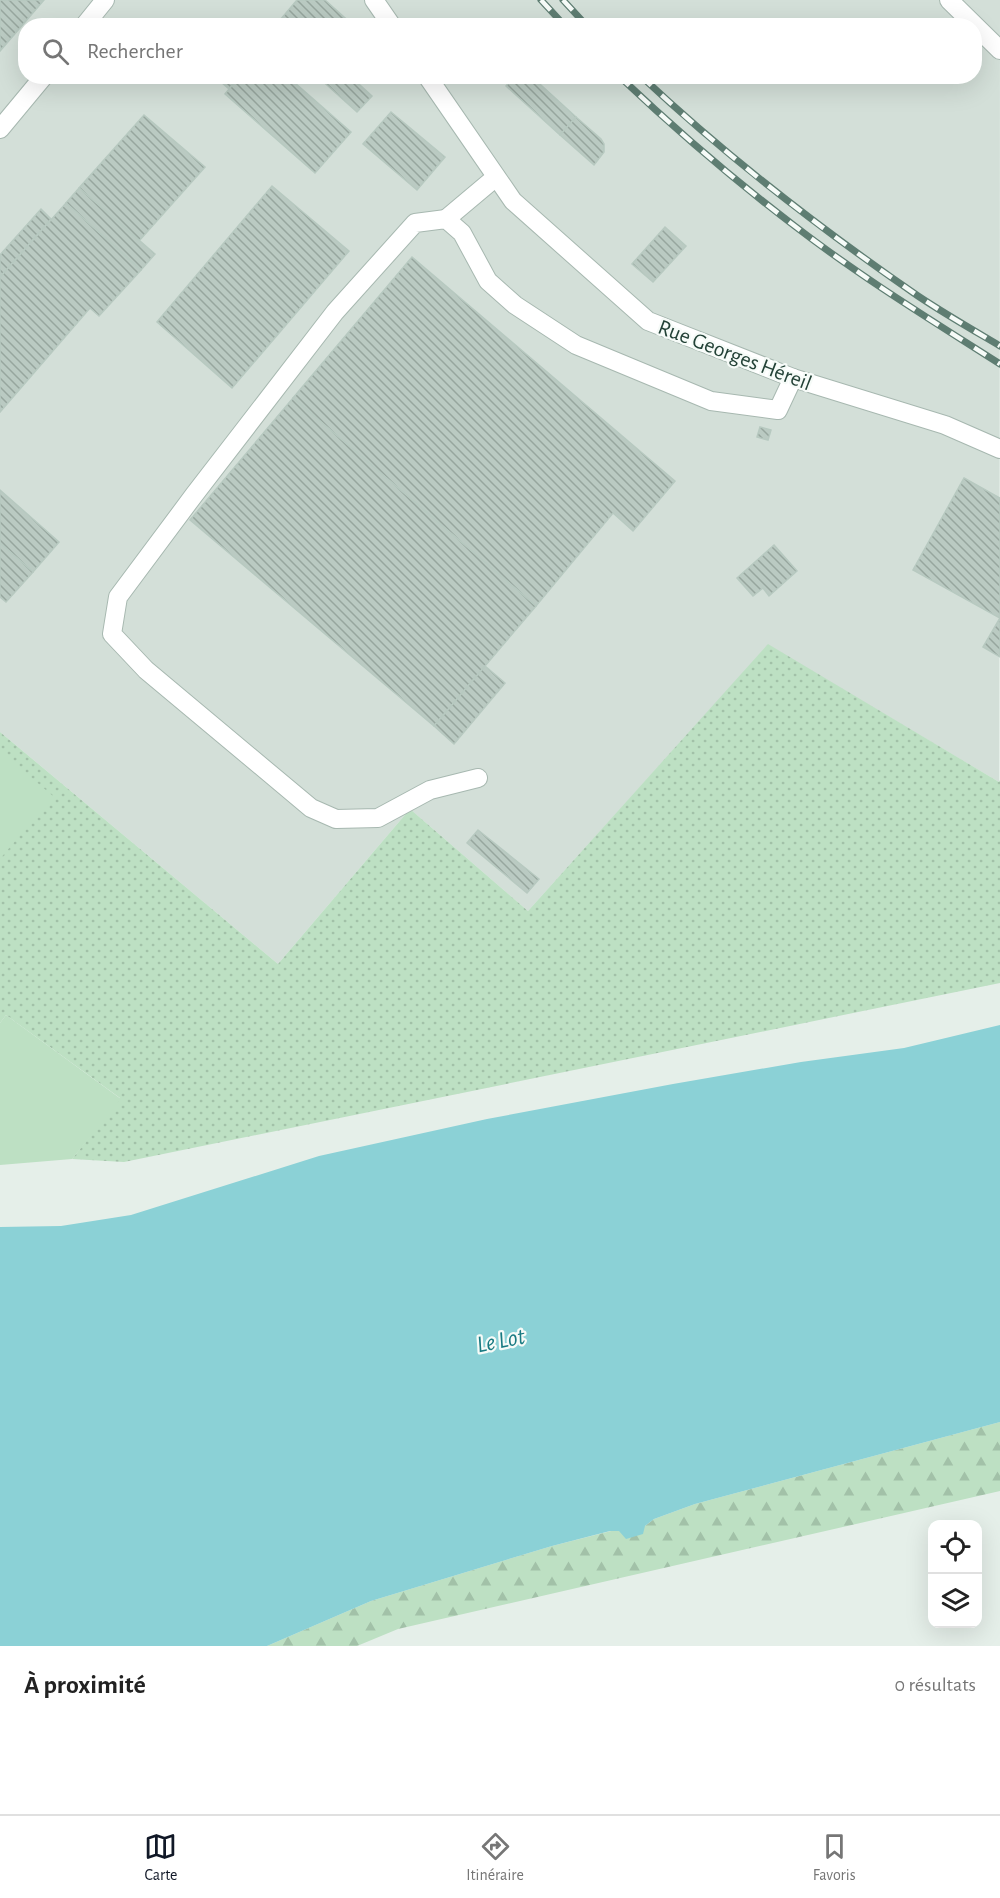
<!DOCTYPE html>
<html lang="fr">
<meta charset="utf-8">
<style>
body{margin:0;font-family:"Alegreya Sans",sans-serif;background:#f2f2f2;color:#222}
.controls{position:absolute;right:18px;bottom:18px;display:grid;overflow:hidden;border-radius:12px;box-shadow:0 6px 24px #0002}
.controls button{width:54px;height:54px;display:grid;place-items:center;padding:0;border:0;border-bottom:2px solid #e0e0e0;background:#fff;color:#222;font:30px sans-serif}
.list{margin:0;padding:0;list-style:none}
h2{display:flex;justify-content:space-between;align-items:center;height:78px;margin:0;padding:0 24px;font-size:26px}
h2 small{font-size:20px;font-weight:400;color:#767676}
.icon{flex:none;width:33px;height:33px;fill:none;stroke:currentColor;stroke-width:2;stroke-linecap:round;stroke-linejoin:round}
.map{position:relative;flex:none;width:1000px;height:1646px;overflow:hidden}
.search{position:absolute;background:#fff;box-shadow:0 6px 24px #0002;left:18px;right:18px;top:18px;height:66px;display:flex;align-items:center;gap:15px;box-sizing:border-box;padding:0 21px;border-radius:24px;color:#767676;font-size:22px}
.sheet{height:168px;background:#fff}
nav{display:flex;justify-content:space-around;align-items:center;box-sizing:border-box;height:84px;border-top:2px solid #e0e0e0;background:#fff;font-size:16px;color:#767676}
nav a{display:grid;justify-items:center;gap:3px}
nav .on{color:#111827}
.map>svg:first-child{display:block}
</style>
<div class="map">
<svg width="1000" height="1646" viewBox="0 0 1000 1646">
<defs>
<pattern id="grass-dots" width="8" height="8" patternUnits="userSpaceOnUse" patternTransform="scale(1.5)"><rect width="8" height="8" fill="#bde0c3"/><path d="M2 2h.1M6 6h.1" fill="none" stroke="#a2c1a8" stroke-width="1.8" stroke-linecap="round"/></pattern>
<pattern id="forest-firs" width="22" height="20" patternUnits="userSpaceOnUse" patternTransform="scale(1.5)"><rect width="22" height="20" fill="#bde0c3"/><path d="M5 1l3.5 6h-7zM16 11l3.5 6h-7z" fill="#a2c1a8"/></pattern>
<pattern id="building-back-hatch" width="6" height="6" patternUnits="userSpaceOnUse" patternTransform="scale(1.5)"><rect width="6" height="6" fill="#bacac2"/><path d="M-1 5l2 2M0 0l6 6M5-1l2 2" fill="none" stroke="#97a69e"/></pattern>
</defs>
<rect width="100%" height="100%" fill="#e5efe9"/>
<path fill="#d3dfd8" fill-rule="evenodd" d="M0,0H1000L999,782L768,645L528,911L410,809L278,964L0,732ZM26,26H974V76H26Z"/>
<path fill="url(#grass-dots)" d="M768,644L999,782L1000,780V983L124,1162L72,1159L120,1098L6,1015L0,1023V732L278,964L410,809L528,911Z"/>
<path fill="url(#forest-firs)" d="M1000,1422V1491L398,1629L357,1646H267L371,1601L552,1546L611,1531H619L645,1526L654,1519L695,1504Z"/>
<g fill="#bde0c3">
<path d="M0,751L53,796L0,859Z"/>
<path d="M6,1015L121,1099L72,1159L0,1165V1023Z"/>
</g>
<path fill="#8bd1d6" d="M1000,1025V1422L695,1504L654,1519L645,1526L643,1534L626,1539L619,1531H610L552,1546L371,1601L267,1646H0V1227L61,1226L131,1215L319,1156L487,1119L673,1084L801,1062L904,1048Z"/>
<g fill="url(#building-back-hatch)" stroke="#b7c9c0" stroke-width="1.5">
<path d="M0,0H44L0,51Z"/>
<path d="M297,0H325L354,26H275Z"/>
<path d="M214,76H240L229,89Z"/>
<path d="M240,76H287L351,132L315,173L225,94Z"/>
<path d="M317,76H350L372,96L357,112Z"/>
<path d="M515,76H531L576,117L560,135L506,86Z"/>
<path d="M391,112L445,157L417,190L363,144Z"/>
<path d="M144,115L205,167L139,241L79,188Z"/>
<path d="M576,117L601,139L604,144V152L594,165L560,135Z"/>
<path d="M272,186L349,251L232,388L157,322Z"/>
<path d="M79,188L155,254L141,270L66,203Z"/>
<path d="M66,203L141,270L99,316L90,308L0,412V277Z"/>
<path d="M41,209L51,219L0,277V255Z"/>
<path d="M665,227L686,246L653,282L632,264Z"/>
<path d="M412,257L675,481L633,531L613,513L536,606L293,398Z"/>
<path d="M293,398L536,606L434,726L190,520Z"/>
<path d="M760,427L771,430L768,440L757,437Z"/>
<path d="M964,478L1000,498V657L983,647L1000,618L913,570Z"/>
<path d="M0,490L59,542L33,572L0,543Z"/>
<path d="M0,543L33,572L6,602L0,597Z"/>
<path d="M774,545L797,571L769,596L763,588L753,596L737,578Z"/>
<path d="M485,666L505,683L454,744L434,726Z"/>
<path d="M478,830L539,879L527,893L467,843Z"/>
</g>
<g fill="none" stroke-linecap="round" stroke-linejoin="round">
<g stroke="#a7b8b0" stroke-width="20">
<g id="minor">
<path d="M374,0L392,26"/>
<path d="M949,0L1000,50"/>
<path d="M84,26L105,0"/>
<path d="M427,76L513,201L648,321L793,378L945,425L1000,449"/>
<path d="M0,129L44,76"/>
<path d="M446,219L496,177"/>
<path d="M478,778L430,790L378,818L336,819L311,808L146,670L112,634L118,597L194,495L335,312L415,223L446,219L462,233L488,281L515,305L576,345L711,401L778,410L793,378"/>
</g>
</g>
<use href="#minor" stroke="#fff" stroke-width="18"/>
<g stroke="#5e7d72" stroke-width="7">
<g id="rail">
<path d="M541,0L565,26"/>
<path d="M563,0L587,26"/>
<path d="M619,76C675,129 734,180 796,227C861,277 931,320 1000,364"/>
<path d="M641,76C727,157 821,229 918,296C945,314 973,330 1000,346"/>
</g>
</g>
<use href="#rail" stroke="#f6fbf8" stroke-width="4.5" stroke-dasharray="14" stroke-linecap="butt"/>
</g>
<g text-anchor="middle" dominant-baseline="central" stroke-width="4.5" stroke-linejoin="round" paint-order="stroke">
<g font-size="22" fill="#234237" stroke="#f6fbf8">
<text transform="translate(735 355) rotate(21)">Rue Georges Héreil</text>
</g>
<g font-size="24" font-style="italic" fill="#197a82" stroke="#f6fbf8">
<text transform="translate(501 1341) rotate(-11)">Le Lot</text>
</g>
</g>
</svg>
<div class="controls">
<button><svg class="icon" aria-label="locate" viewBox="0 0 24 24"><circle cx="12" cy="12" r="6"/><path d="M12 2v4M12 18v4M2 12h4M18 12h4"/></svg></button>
<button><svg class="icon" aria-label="layers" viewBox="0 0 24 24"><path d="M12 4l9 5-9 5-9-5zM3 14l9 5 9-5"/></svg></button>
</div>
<div class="search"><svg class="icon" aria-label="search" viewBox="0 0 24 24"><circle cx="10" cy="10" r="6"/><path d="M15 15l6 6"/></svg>Rechercher</div>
</div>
<section class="sheet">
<h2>À proximité<small>0 résultats</small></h2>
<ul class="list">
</ul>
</section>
<nav>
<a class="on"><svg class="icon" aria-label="map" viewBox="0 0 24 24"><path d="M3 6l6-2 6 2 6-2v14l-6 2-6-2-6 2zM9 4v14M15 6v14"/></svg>Carte</a>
<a><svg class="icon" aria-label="directions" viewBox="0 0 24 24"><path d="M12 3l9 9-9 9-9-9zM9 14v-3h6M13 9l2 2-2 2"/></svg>Itinéraire</a>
<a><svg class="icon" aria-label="saved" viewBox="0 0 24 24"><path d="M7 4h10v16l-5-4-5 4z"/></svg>Favoris</a>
</nav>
